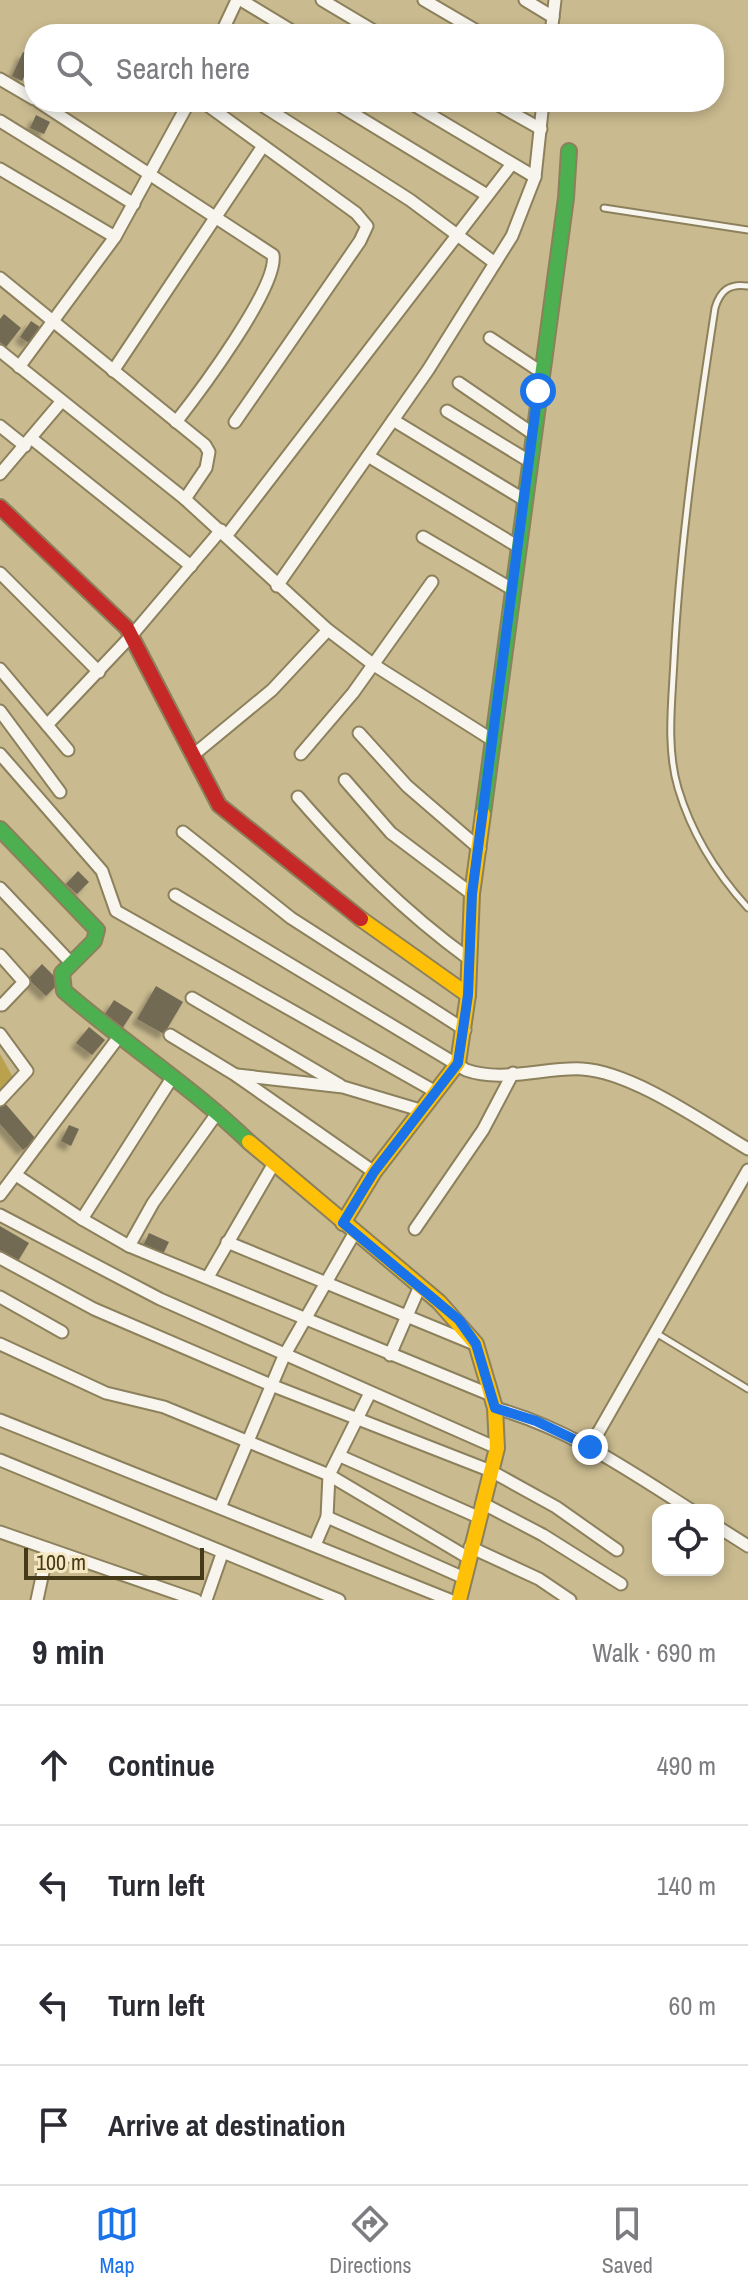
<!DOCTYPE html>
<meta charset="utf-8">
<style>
body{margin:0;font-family:"Archivo Narrow",sans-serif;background:#f7f7f7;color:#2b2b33}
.controls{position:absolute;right:24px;bottom:24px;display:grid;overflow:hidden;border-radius:16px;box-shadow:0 4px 12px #0003}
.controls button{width:72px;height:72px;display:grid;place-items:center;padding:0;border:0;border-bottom:2px solid #e1e1e2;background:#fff;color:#2b2b33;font:40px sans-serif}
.scale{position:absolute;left:24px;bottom:20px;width:180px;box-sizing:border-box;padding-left:8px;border:4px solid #453a18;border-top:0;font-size:22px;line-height:28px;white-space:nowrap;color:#453a18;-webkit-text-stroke:6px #f6e8c2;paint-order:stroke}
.stop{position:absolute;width:24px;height:24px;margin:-18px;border:6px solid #1a73e8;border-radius:50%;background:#fff}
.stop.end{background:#1a73e8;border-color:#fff;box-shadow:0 2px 8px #0008}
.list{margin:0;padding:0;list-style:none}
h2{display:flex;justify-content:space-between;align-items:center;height:104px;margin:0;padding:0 32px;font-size:34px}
h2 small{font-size:26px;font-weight:400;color:#7c7c81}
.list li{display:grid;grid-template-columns:52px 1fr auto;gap:24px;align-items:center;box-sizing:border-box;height:120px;padding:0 32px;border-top:2px solid #e1e1e2}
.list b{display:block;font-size:30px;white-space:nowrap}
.list em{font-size:26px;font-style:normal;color:#7c7c81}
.icon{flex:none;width:44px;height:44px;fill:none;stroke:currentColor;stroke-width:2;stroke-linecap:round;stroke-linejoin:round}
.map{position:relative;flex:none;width:748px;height:1600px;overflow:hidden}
.search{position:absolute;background:#fff;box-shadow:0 4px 12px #0003;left:24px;right:24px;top:24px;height:88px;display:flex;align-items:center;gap:20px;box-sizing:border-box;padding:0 28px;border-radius:32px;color:#7c7c81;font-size:30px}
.sheet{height:584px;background:#fff}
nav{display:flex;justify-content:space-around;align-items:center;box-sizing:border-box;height:112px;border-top:2px solid #e1e1e2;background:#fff;font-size:22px;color:#7c7c81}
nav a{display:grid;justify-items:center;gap:4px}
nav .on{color:#1a73e8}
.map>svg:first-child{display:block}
</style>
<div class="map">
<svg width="748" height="1600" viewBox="0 0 748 1600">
<defs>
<pattern id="forest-firs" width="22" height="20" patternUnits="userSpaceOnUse" patternTransform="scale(2)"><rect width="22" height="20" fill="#baa14e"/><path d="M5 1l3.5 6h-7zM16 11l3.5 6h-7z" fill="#998440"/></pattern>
<filter id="shadow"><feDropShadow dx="-5.5" dy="5.5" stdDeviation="2" flood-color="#0004"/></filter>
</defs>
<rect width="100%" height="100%" fill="#c9ba8f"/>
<path fill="url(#forest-firs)" d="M0,1054L14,1079L0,1091Z"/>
<g fill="#726a53" filter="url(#shadow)">
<path d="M23,52L33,57L22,81L12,76Z"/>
<path d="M36,115L50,122L44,134L30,128Z"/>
<path d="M4,314L21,328L6,347L0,342V319Z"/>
<path d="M31,321L40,327L29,343L20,337Z"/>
<path d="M78,871L89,882L77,894L66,884Z"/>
<path d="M42,964L60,982L46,996L28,979Z"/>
<path d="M156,986L183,1002L164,1034L137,1019Z"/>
<path d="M114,1000L133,1012L122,1029L103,1017Z"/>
<path d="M89,1027L105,1040L92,1055L76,1043Z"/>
<path d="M4,1102L36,1139L23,1150L0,1124V1105Z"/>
<path d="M69,1125L79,1129L71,1146L61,1141Z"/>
<path d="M0,1226L29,1243L18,1261L0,1250Z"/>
<path d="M149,1233L169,1242L163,1254L143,1246Z"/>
</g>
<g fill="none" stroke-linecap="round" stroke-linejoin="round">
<g stroke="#8c815c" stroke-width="9">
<g id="lane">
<path d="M604,208L748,230"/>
<path d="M748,286C729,283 720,291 715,308C697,425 680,543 674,660C672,701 666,748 678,788C692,835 716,873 748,908"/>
<path d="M656,1333L748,1389"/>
</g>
</g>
<g stroke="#8c815c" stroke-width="15">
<g id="street">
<path d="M241,0L297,34"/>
<path d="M322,0L379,34"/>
<path d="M424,0L482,34"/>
<path d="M525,0L553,17"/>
<path d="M221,34L237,0"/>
<path d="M551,34L555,0"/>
<path d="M0,79L34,99"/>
<path d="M39,102L273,255C279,286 198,394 176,422"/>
<path d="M203,102L356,213L367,226L360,241L235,422"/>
<path d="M257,102L410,200L495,263"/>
<path d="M334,102L487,195"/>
<path d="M409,102L535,177"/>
<path d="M493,102L541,129"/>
<path d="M0,121L134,204"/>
<path d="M0,169L115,237"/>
<path d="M0,278L205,445L209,452L206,468L185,499"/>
<path d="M490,338L541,372"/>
<path d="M0,351L185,499L328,630L374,665L494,741"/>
<path d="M19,367L115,237L189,102"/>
<path d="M113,371L263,146"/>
<path d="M459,383L532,433"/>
<path d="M447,411L529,461"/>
<path d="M393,420L523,499"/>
<path d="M0,426L25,446"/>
<path d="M31,438L191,566"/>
<path d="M368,456L517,546"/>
<path d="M0,474L61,402"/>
<path d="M227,535L511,165"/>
<path d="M423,537L512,589"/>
<path d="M0,573L99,672"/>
<path d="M277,586L428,370L512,236L535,177L543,102"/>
<path d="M0,669L68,750"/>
<path d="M0,711L60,792"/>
<path d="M47,725L132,635L221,530"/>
<path d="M359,733L407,786L480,849"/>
<path d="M0,754L102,871L116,911L436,1092"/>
<path d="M301,754L353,693L432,582"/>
<path d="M192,756L272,690L328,630"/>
<path d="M345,780L391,833L472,894"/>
<path d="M298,797C352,859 402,910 469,959"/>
<path d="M183,832L291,918L465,1030"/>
<path d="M0,888L72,964"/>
<path d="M175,895L466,1070C502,1083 545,1067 582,1069C633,1072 704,1123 748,1149"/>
<path d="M0,955L24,982L2,1005"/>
<path d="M192,998L340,1085"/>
<path d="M0,1034L27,1071L0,1100"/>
<path d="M170,1035L234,1074L374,1172"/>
<path d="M237,1075L343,1087L420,1110"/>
<path d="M16,1175L82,1219L129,1246L491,1395"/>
<path d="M0,1195L118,1038"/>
<path d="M0,1215L160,1299L497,1448"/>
<path d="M82,1219L172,1078"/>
<path d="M415,1229L483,1130L513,1073"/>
<path d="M227,1242L472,1343"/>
<path d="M129,1246L153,1203L218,1112"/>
<path d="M0,1258L94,1309L271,1385L491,1471L556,1507L617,1550"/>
<path d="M208,1277L273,1165"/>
<path d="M0,1297L62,1332"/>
<path d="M0,1344L106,1393L164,1407L329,1475L467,1557"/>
<path d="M390,1355L420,1286"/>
<path d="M495,1408C568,1428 628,1470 691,1510"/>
<path d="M0,1420L450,1600"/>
<path d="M590,1447L748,1170"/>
<path d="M340,1456L478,1517"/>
<path d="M0,1460L339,1600"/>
<path d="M482,1503L543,1535L621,1584"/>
<path d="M221,1505L284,1356L355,1232"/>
<path d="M327,1517L462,1577"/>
<path d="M718,1527L748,1546"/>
<path d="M0,1532L196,1600"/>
<path d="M315,1545L327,1517L329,1475L370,1393"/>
<path d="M470,1547L539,1579L570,1600"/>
<path d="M37,1600L48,1549"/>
<path d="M206,1600L222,1554"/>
</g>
</g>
<g stroke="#8c815c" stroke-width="18">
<g id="fast">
<path d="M483,814L566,198L569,151"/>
<path d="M0,829L97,930L94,941L62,973L64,991C124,1043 192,1087 249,1142"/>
</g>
</g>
<g stroke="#8c815c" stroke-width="18">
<g id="slow">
<path d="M361,919L468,995"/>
<path d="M249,1142L439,1302L476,1344L495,1408L497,1448L459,1600"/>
<path d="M343,1223L374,1172L458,1063L468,995L472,894L483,814"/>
</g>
</g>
<g stroke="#8c815c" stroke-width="18">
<path id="jam" d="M0,507L127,628L219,805L361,919"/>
</g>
<use href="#lane" stroke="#f7f5ee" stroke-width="5"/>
<use href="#street" stroke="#f7f5ee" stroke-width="11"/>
<use href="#fast" stroke="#4caf50" stroke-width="14"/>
<use href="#slow" stroke="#ffc107" stroke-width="14"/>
<use href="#jam" stroke="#c62828" stroke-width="14"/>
</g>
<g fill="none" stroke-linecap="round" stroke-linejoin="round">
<path stroke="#1a73e8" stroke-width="10" d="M538,391L472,894L468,995L458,1063L374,1172L343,1223L459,1320L476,1344L495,1408L536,1421L590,1447"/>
</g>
</svg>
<div class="controls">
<button><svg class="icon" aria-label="locate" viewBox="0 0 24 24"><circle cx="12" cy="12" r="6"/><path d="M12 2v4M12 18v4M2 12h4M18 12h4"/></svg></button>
</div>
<div class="scale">100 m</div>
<div class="stop" style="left:538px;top:391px"></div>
<div class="stop end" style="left:590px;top:1447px"></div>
<div class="search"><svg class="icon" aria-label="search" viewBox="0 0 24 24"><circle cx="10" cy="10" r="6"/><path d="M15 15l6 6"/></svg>Search here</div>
</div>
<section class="sheet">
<h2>9 min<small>Walk · 690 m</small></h2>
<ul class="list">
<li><svg class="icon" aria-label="ahead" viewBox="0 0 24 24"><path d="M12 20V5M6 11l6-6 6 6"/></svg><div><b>Continue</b></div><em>490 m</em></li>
<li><svg class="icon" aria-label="left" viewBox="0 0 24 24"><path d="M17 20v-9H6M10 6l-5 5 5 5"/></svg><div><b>Turn left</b></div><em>140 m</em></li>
<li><svg class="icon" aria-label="left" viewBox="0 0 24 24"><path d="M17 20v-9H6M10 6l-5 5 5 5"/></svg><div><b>Turn left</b></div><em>60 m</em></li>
<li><svg class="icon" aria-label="arrive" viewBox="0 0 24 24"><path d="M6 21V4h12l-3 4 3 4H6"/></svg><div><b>Arrive at destination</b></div></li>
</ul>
</section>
<nav>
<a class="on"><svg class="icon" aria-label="map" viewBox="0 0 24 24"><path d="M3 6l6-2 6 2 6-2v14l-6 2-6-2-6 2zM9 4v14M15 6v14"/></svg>Map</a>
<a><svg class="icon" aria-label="directions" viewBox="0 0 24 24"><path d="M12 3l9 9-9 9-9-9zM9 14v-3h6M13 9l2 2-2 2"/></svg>Directions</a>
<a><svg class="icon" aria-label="saved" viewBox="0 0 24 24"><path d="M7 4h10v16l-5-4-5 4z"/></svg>Saved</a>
</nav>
